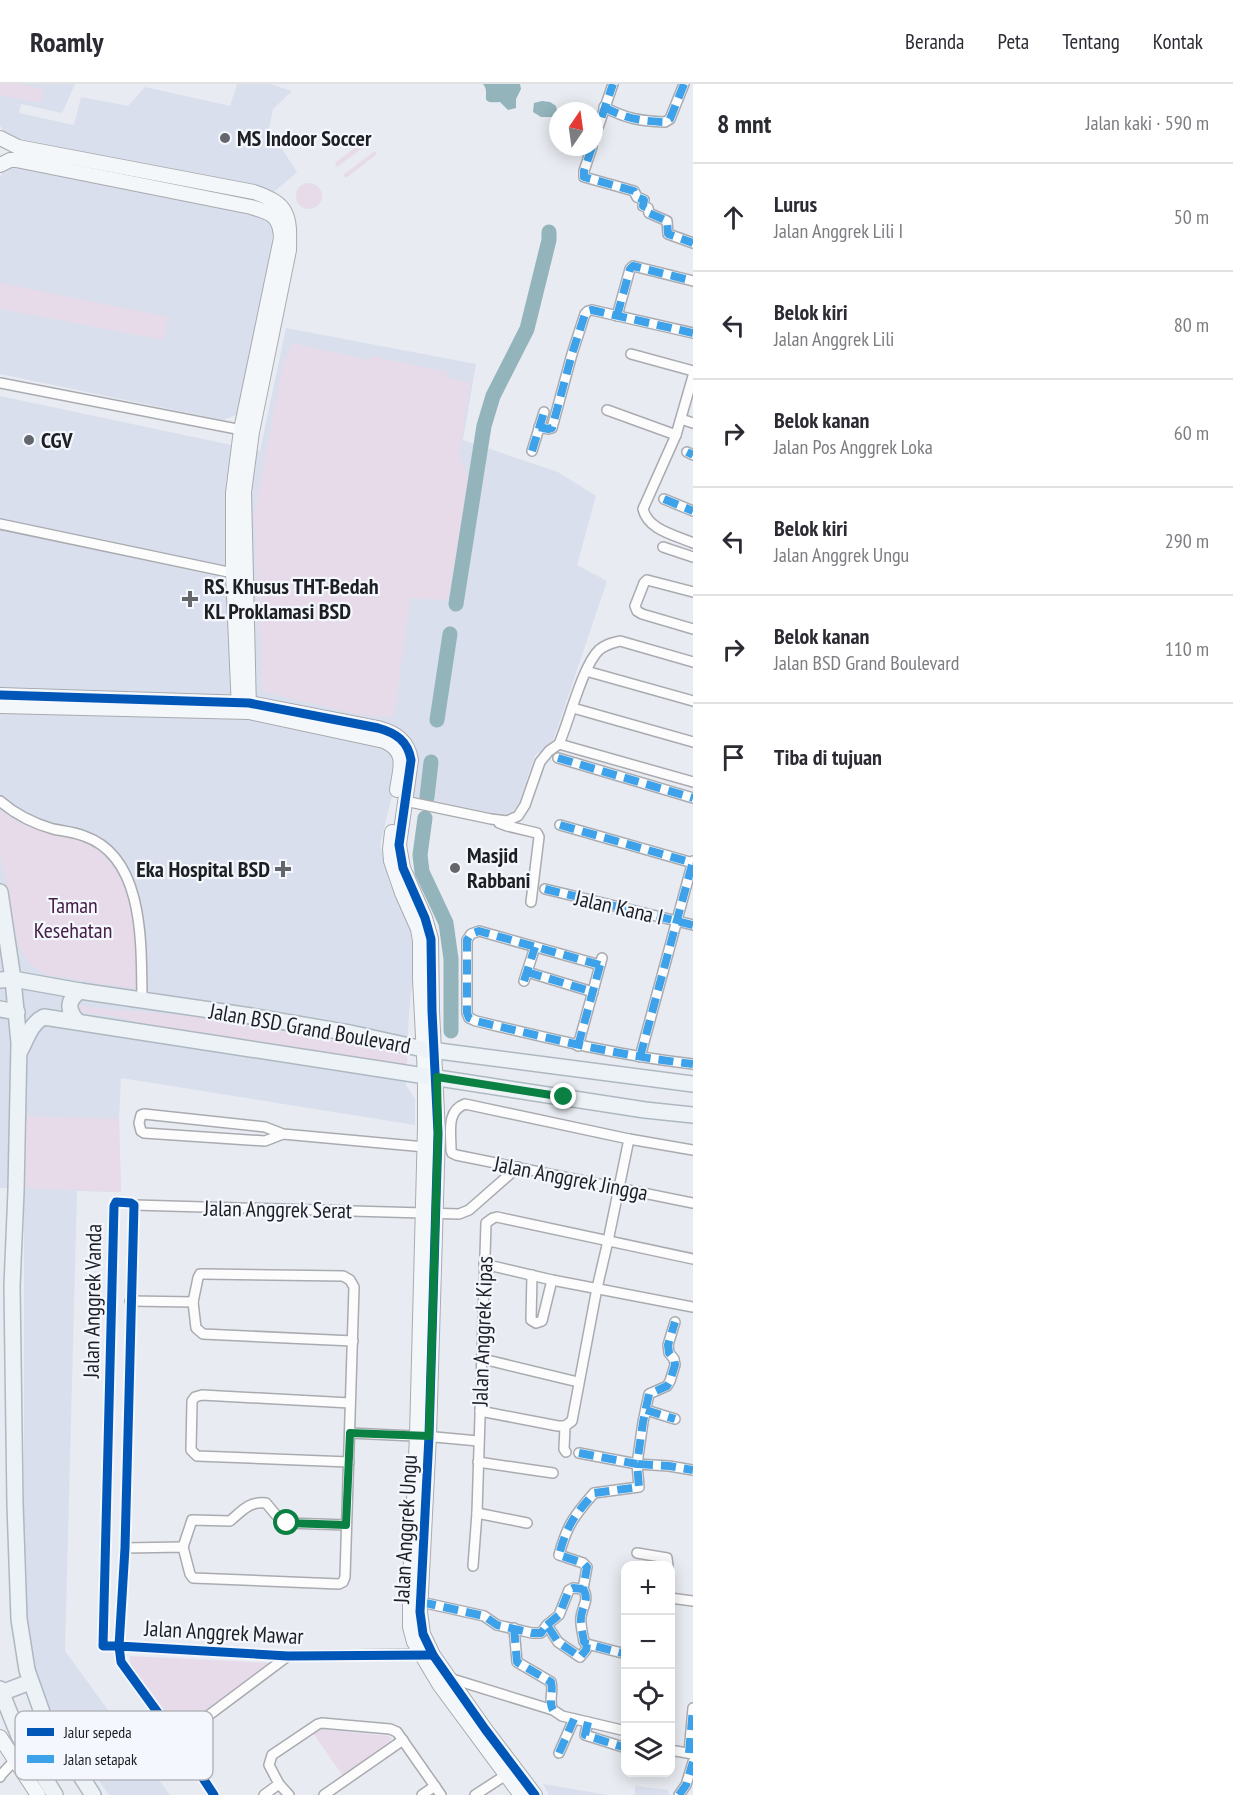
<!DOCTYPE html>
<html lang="id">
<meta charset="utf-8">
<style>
body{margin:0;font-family:"PT Sans Narrow",sans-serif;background:#f2f2f3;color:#2b2b33}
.controls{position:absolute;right:18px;bottom:18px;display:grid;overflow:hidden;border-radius:12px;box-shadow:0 3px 15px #0003}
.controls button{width:54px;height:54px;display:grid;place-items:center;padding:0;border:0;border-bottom:2px solid #e1e1e2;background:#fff;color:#2b2b33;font:30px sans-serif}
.compass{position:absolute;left:549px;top:18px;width:54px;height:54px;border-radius:50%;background:#fff;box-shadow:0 3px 15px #0003;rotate:13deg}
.stop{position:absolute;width:18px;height:18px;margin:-14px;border:4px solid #0b8043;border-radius:50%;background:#fff}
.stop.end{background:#0b8043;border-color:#fff;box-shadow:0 2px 6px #0008}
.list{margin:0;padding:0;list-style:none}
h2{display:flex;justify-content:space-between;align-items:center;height:78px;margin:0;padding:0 24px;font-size:26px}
h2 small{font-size:20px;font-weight:400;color:#7c7c81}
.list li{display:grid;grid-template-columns:39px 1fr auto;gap:18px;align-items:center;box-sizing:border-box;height:108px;padding:0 24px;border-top:2px solid #e1e1e2}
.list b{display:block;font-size:22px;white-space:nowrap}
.list p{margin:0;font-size:20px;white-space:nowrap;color:#7c7c81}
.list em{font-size:20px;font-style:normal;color:#7c7c81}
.icon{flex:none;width:33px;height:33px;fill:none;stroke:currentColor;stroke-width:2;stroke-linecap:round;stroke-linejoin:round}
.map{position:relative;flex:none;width:693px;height:1711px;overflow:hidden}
header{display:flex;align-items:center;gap:36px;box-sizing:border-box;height:84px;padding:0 30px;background:#fff;border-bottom:2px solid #e1e1e2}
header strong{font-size:28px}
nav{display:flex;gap:33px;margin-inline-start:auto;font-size:21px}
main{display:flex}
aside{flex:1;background:#fff}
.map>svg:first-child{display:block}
</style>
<header>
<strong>Roamly</strong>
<nav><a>Beranda</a><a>Peta</a><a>Tentang</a><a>Kontak</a></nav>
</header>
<main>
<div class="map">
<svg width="693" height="1711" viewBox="0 0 693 1711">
<rect width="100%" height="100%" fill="#e8ebf1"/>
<g fill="#d9dfec">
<path d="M0,0H75L62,29L21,20L19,29L74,41L81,13L128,22L145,3L230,22L237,0H270L292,7L273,25L269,45L297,88L274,108L16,54L3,47L0,41Z"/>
<path d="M24,82L270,135L274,144L264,201L238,330L223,336L0,290V94L2,89L12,83Z"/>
<path d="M286,244L476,280L463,356L558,388L596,412L577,481L607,497L554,654L547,664L535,671L519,719L512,728L502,731L393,708L380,761L390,800L410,845L415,878L409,927L406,1001L415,1015V1041L121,994L119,1035L121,1108L77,1107L65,1567L170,1711H109L52,1630L33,1583L24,1533V1105L0,1104V312L260,367Z"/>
<path d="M543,1700L608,1711H549Z"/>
<path d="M635,1702L668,1706L669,1711H635Z"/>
</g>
<g fill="#e7dbea">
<path d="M0,0H20L44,5L41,19L0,11Z"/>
<path d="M366,55L369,59L337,83L335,79Z"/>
<path d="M375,67L377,70L346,94L343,91Z"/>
<circle cx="309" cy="112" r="13"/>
<path d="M0,199L168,233L163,256L0,225Z"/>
<path d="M292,259L370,276L371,272L447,288L446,293L470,299L459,373L470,396L448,516L410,514L394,633L361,631L263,608L254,432L283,281Z"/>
<path d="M0,726L17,738L41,747L79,756L97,765L115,784L127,809L137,857L136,905L47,891L30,880L19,863L0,769Z"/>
<path d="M80,922C127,928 174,929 221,935C265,941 309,949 353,956L361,960L403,969L406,970L408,977L404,982L146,942L123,934L80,928L77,924Z"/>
<path d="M24,1032L119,1035L121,1108L24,1104Z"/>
<path d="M130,1572L271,1579L178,1646L130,1583Z"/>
<path d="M320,1645L389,1652L392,1655L343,1692L313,1649Z"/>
</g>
<g fill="#92b4ba">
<path d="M483,0H520L521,5L516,15V24L508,26L500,18C476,20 492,11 483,0Z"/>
<path d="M542,17L550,18L556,22L557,27L554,33H541L533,28L534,19Z"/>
</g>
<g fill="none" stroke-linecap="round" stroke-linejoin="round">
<g stroke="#92b4ba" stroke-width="15">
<path d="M456,520L484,342L493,312L527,245L549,156V148"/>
<path d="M437,636L450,550"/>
<path d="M427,713L431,678"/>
<path d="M425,734L420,771L422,788L446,839L451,875V947"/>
</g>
<g stroke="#a9abb0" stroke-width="12">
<g id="street">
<path d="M604,23C627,35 640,37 665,38L670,35L684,0"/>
<path d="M594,55L613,0"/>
<path d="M592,63L584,87V93L634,107L637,113L644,116L643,122L648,124L649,129L667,137L668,150L693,159"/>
<path d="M617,232L630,185L633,182L693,197"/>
<path d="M631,270L693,287"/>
<path d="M693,292L676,351L643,425C648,446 675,451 693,459"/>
<path d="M0,299L247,347"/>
<path d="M607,326L676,351"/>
<path d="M681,335L693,339"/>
<path d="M539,343L548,345L552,344L572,270L585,230L588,227L592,226L693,249"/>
<path d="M532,367L544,328"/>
<path d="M687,368L693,371"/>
<path d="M664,415L693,427"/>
<path d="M0,440L233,489"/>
<path d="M663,463L693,473"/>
<path d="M693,508L647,496L644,499L635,522L637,527L642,530L693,545"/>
<path d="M586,587L693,617"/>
<path d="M573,624L693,658"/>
<path d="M559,660L693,698"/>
<path d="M558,674L693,714"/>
<path d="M0,717C16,731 32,739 53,745C63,747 74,748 84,752C146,773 141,864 142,916"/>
<path d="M405,717L491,735L507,737L518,732L525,721L540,678L549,667L559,660C569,637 583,581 599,566C606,560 612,559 620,557L693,578"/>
<path d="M499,739L507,742L537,749L539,753L531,818"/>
<path d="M560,741L693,779"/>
<path d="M545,805L693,841"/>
<path d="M600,881L479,847L471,850L467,856V929L469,934L476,937C548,954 619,972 693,980"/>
<path d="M527,888L593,908"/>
<path d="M524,897L535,863"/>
<path d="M578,962L602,874"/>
<path d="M640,973L693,777"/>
<path d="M283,1050L265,1057L144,1049L141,1047L139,1039L141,1031L144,1030L265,1043L283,1050L425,1063"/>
<path d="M693,1066L629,1055L465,1020C446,1027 451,1048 451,1066L452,1069L456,1071L693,1119"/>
<path d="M134,1121L459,1130L469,1126L518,1083"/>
<path d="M484,1180L552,1196L693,1223"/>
<path d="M532,1191L531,1236L536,1239L542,1237L552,1196"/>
<path d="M193,1218L196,1244L203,1250L353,1257"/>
<path d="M483,1275L578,1298"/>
<path d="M646,1326L675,1335"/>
<path d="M480,1327L558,1342H565L572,1337L597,1204L608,1157L629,1055"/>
<path d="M565,1342L564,1365L566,1368"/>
<path d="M350,1349L435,1353L478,1357"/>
<path d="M579,1369L637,1380L643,1338L649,1310L667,1302L670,1297L675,1281L674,1275L669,1269L668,1261L675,1238"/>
<path d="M349,1378L197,1372L191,1366L192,1317L195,1313L202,1311L350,1319"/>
<path d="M478,1378L553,1389"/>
<path d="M477,1429L527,1439"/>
<path d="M183,1463L192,1436L230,1437C242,1427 249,1417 266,1419L276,1431L287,1439L346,1441"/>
<path d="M125,1464L183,1463L190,1490L193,1494L339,1500L343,1498L345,1493L354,1203L350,1196L343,1192L204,1190H200L198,1194L193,1218L130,1217"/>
<path d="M637,1469L667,1474L668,1482"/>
<path d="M473,1482L477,1429L486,1139L493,1134L497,1133L693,1175"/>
<path d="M670,1514L693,1517"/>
<path d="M421,1518L484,1532L497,1541L532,1549H541L547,1541L558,1558L580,1573L586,1566L587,1560L626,1570"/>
<path d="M547,1541L559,1531L569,1506L573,1504L583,1505"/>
<path d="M514,1544L517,1578L551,1598C554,1608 548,1617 553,1626"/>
<path d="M587,1560L584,1558C583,1550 580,1541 581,1533C582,1523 590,1515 583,1505L587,1483L583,1479L559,1471C567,1441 574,1432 594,1409L639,1403L637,1380L669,1382L693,1386"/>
<path d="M449,1594L553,1626L562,1632L626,1647"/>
<path d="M588,1638L585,1651L626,1664"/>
<path d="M177,1655L288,1572"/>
<path d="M670,1666L693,1670"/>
<path d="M559,1669L574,1635"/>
<path d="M689,1669L693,1624"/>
<path d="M0,1693L2,1690L15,1676"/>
<path d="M279,1700L289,1711"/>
<path d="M214,1711L177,1655L121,1578L119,1562L125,1464L134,1121L131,1119L116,1118L114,1122L103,1562H119L288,1572L423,1570"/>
<path d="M264,1711L279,1700L269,1681L272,1671L318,1640L322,1639L390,1645L397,1648L441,1711"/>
<path d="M324,1711L403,1656"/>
<path d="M422,1711L435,1702"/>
<path d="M475,1711L509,1689"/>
<path d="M679,1711L686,1701L693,1678"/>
</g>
</g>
<g stroke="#a9abb0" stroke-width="16">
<g id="secondary">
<path d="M0,54L18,63L254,108C289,120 290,131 289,166L252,348L244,408L249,626"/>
<path d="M0,81L10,76H16L251,123C271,129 280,131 281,154L241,346L233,409V489L239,626"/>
<path d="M0,611L249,619L378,644C396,649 408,657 411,676L399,761L403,784L425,834L431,855L432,927L438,1049L429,1352L420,1528L423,1550L433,1571L485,1645L535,1711"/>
<path d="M0,622L249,628L384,657C408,668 400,684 397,706"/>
<path d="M392,748L390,765L391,777L402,809L418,845L420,857V895L425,991V1043L417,1352L410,1498V1543L414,1558L439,1600L521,1711"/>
<path d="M0,1653L38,1711"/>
</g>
</g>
<g stroke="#aeb8c1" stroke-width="18">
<g id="primary">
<path d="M0,808L13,895L19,959L16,1107L12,1202L15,1420L19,1535L27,1586L44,1634L93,1711"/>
<path d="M0,896L13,895L80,907L251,932L350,949L423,965L693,1000"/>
<path d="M0,925L17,928"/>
<path d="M77,937C67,926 67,916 80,907"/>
<path d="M20,967C27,954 31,939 44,933L645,1026L693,1031"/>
<path d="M0,1605L19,1652L55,1711"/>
<path d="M1,1609L30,1598"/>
</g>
</g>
<use href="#street" stroke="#fcfcfd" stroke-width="9"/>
<use href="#secondary" stroke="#f4f7f9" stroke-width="14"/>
<use href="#primary" stroke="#ecf2f5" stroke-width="15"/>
<g stroke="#3da2ea" stroke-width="8" stroke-dasharray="15 8" stroke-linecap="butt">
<path d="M604,23C627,35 640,37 665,38L670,35L684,0"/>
<path d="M594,55L613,0"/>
<path d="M592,63L584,87V93L634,107L637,113L644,116L643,122L648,124L649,129L667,137L668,150L693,159"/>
<path d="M617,232L630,185L633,182L693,197"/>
<path d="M539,343L548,345L552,344L572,270L585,230L588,227L592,226L693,249"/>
<path d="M532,367L544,328"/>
<path d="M687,368L693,371"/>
<path d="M664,415L693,427"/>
<path d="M558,674L693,714"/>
<path d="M560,741L693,779"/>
<path d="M545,805L693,841"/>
<path d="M600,881L479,847L471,850L467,856V929L469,934L476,937C548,954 619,972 693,980"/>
<path d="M527,888L593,908"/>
<path d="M524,897L535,863"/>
<path d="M578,962L602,874"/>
<path d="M640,973L693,777"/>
<path d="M646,1326L675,1335"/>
<path d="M579,1369L637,1380L643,1338L649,1310L667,1302L670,1297L675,1281L674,1275L669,1269L668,1261L675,1238"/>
<path d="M421,1518L484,1532L497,1541L532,1549H541L547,1541L558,1558L580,1573L586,1566L587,1560L626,1570"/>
<path d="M547,1541L559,1531L569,1506L573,1504L583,1505"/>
<path d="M514,1544L517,1578L551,1598C554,1608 548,1617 553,1626"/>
<path d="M587,1560L584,1558C583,1550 580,1541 581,1533C582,1523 590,1515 583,1505L587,1483L583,1479L559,1471C567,1441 574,1432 594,1409L639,1403L637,1380L669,1382L693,1386"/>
<path d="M588,1638L585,1651L626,1664"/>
<path d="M559,1669L574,1635"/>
<path d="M689,1669L693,1624"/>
<path d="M679,1711L686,1701L693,1678"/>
</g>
<g stroke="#f4f7fe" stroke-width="13">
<g id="cycleway">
<path d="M0,611L249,619L378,644C396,649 408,657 411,676L399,761L403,784L425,834L431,855L432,927L438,1049L429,1352L420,1528L423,1550L433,1571L485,1645L535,1711"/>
<path d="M214,1711L177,1655L121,1578L119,1562L125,1464L134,1121L131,1119L116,1118L114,1122L103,1562H119L288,1572L433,1571"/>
</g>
</g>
<use href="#cycleway" stroke="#0057b8" stroke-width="9"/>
</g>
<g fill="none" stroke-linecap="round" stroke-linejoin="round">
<path stroke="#0b8043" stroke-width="8" d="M287,1439L346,1441L350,1349L429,1352L438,1049L437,993L564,1013"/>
</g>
<g fill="#64666b" stroke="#f4f7fe" stroke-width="2">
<circle cx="225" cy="54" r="6"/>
<circle cx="29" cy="356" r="6"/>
<path d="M187 506h6v6h6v6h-6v6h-6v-6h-6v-6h6z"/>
<circle cx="455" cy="784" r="6"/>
<path d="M280 776h6v6h6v6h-6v6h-6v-6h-6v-6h6z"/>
</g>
<g text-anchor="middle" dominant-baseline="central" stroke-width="4.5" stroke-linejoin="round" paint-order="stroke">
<g font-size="22" font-weight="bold" fill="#1d1f23" stroke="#f4f7fe" text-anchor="start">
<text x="237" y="54">MS Indoor Soccer</text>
<text x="41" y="356">CGV</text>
<text x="204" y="502">RS. Khusus THT-Bedah<tspan x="204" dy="25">KL Proklamasi BSD</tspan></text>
<text x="467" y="771">Masjid<tspan x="467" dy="25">Rabbani</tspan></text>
<text x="270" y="785" text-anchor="end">Eka Hospital BSD</text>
</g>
<g font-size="22" fill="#472046" stroke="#f4f7fe">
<text x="73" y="821">Taman<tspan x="73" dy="25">Kesehatan</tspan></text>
</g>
<g font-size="22" fill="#1d1f23" stroke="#f4f7fe">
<text transform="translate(619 823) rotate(13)">Jalan Kana I</text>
<text transform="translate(310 944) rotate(10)">Jalan BSD Grand Boulevard</text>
<text transform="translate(571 1094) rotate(11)">Jalan Anggrek Jingga</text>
<text transform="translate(278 1125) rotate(1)">Jalan Anggrek Serat</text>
<text transform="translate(92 1217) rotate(-89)">Jalan Anggrek Vanda</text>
<text transform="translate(482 1247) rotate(-88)">Jalan Anggrek Kipas</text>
<text transform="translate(405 1445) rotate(-87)">Jalan Anggrek Ungu</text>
<text transform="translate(224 1548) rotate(3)">Jalan Anggrek Mawar</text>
</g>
</g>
<rect x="15" y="1627" width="198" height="69" rx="9" fill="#f4f7fe" stroke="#b4b6bc" stroke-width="1.5"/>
<rect x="27" y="1644" width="27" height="8" fill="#0057b8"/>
<rect x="27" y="1671" width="27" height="8" fill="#3da2ea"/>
<g font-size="16" fill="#1d1f23">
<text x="64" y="1654">Jalur sepeda</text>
<text x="64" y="1681">Jalan setapak</text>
</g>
</svg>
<div class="controls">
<button>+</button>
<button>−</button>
<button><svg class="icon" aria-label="locate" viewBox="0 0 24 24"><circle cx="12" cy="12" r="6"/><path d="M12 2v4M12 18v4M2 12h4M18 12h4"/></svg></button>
<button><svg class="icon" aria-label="layers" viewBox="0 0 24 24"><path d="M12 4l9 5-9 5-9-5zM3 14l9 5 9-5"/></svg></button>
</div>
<svg class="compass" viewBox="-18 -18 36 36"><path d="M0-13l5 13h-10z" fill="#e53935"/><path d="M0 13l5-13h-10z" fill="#7c7c81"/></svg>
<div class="stop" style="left:287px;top:1439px"></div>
<div class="stop end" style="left:564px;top:1013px"></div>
</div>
<aside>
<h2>8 mnt<small>Jalan kaki · 590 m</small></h2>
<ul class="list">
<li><svg class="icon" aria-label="ahead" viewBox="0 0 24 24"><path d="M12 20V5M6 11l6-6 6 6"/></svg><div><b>Lurus</b><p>Jalan Anggrek Lili I</p></div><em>50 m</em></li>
<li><svg class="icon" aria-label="left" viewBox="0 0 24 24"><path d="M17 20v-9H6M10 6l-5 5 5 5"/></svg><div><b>Belok kiri</b><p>Jalan Anggrek Lili</p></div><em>80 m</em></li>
<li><svg class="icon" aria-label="right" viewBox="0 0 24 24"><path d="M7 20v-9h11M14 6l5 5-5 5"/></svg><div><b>Belok kanan</b><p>Jalan Pos Anggrek Loka</p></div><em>60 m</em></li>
<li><svg class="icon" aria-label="left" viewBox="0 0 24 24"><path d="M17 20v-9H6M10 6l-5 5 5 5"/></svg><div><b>Belok kiri</b><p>Jalan Anggrek Ungu</p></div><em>290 m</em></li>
<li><svg class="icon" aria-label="right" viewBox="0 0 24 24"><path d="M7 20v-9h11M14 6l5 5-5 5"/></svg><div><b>Belok kanan</b><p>Jalan BSD Grand Boulevard</p></div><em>110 m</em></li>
<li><svg class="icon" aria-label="arrive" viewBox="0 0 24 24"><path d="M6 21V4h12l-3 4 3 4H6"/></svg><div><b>Tiba di tujuan</b></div></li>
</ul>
</aside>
</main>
